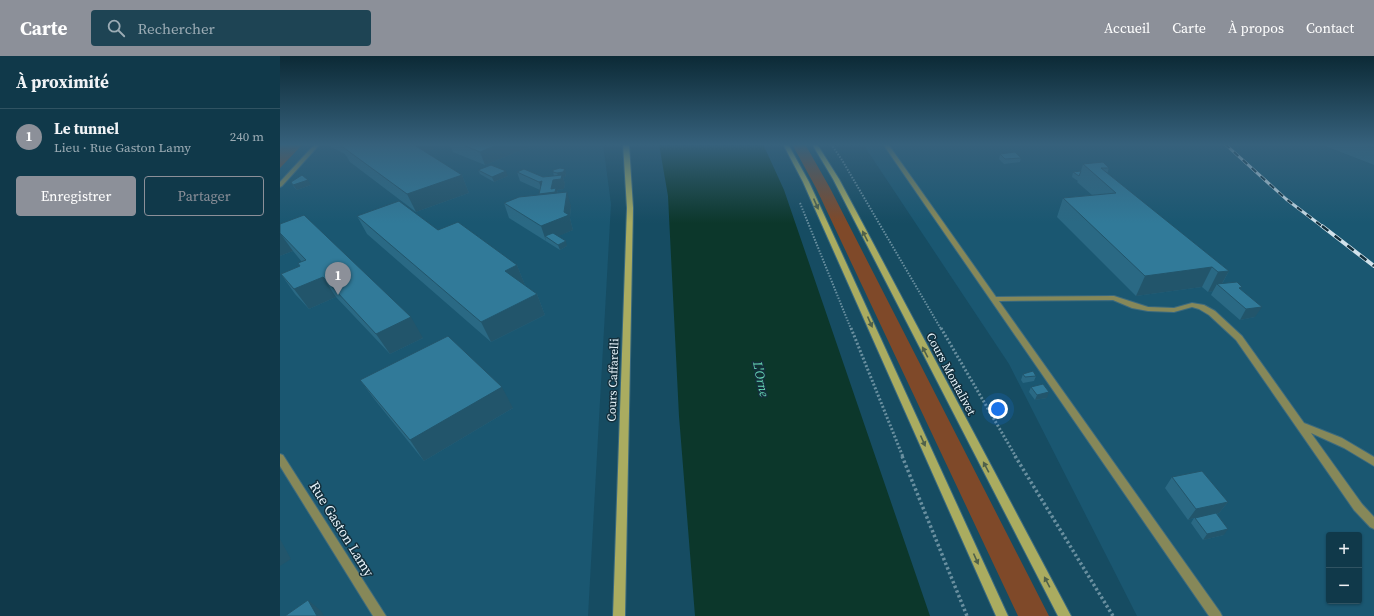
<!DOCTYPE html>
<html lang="fr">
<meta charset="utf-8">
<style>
body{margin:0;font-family:"Source Serif 4",serif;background:#1e4454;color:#f1f3f6}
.controls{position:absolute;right:12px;bottom:12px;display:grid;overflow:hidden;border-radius:4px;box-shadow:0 1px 3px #0004}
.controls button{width:36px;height:36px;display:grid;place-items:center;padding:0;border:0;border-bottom:1px solid #305362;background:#10394a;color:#f1f3f6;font:20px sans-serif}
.you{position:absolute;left:718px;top:353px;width:14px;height:14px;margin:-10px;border:3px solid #fff;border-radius:50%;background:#1a73e8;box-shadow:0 0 0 6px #1a73e833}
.badge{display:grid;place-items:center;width:26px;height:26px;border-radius:50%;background:#8c9099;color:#fff;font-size:13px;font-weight:700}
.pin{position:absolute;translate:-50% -33px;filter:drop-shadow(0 1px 2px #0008)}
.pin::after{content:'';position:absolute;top:21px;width:14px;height:12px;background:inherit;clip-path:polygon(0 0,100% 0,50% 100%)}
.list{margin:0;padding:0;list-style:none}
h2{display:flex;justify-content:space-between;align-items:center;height:52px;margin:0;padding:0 16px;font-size:17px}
h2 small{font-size:13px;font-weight:400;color:#9cacb5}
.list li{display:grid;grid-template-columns:26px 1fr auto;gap:12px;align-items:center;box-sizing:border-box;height:56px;padding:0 16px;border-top:1px solid #305362}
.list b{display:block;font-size:15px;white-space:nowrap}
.list p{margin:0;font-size:13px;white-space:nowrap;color:#9cacb5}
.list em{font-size:13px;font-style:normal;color:#9cacb5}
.actions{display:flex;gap:8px;padding:12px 16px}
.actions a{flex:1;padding:9px 0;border:1px solid #8c9099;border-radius:4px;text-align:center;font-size:14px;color:#8c9099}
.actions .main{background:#8c9099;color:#fff}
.icon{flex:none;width:22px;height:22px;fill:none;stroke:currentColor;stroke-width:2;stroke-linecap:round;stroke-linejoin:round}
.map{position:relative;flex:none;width:1094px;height:560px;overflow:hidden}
header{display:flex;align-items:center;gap:24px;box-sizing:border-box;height:56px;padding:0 20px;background:#8c9099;color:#fff}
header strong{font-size:19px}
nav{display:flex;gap:22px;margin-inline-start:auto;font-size:14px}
.search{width:280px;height:36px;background:#1e4454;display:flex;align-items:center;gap:10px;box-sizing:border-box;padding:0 14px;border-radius:4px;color:#9cacb5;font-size:15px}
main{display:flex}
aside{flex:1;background:#10394a}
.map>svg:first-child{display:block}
</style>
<header>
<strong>Carte</strong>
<div class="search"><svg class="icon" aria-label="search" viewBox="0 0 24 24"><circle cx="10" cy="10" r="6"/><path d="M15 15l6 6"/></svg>Rechercher</div>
<nav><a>Accueil</a><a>Carte</a><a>À propos</a><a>Contact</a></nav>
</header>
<main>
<aside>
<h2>À proximité<small></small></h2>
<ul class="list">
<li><span class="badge">1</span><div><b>Le tunnel</b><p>Lieu · Rue Gaston Lamy</p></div><em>240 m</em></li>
</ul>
<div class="actions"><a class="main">Enregistrer</a><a>Partager</a></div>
</aside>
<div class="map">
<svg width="1094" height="560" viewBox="0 0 1094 560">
<rect width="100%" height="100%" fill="#164c62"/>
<g fill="#1a5771" fill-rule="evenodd">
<path d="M0,88H323L331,148L308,560H0Z"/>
<path d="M583,88H1039L1094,109V560H857L729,308ZM1049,479H1079V545H1049Z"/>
</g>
<g fill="#7f4929">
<path d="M0,88H23L0,112Z"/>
<path d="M512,88H525L550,132L769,560H738L536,132Z"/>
</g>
<path fill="#0c372b" d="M379,88H483L504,134L650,560H415L399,360L388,140Z"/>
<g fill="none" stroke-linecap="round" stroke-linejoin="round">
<g stroke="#3c6a7e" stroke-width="2">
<path id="lane" d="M603,88H608L716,241L834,240L868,251L894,252L912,247L924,249L935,255L962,280L1024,367L1062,382L1094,401V410L1064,392L1031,377L1082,448L1094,461V473L1090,471L1074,454L956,284L929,259L919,253L912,251L894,256L868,255L852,252L833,244L719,245L940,556L942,560H929Z"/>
</g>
<g stroke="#3c6a7e" stroke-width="2">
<g id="street">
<path d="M35,88H40L2,130L0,131V126Z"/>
<path d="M0,398L3,399L106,560H93L0,410Z"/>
</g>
</g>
<g stroke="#3c6a7e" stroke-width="2">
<g id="secondary">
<path d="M343,88H349L353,152L345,560H333L347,152Z"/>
<path d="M503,88H508L529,126L728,560H716L523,126Z"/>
<path d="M532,88H537L559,123L791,560H778L553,123Z"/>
</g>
</g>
<g stroke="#6a90a0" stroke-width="2" stroke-dasharray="1.5 1.5" stroke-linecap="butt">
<path d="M551,88L562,104L661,273"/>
<path d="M520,147L571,273"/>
</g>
<g stroke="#6a90a0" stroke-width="3" stroke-dasharray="2 2" stroke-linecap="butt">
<path d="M571,272L623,401"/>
<path d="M661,272L736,401"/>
</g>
<g stroke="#6a90a0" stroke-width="3.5" stroke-dasharray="2.5 2.5" stroke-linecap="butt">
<path d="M622,400L687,560"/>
<path d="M735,400L833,560"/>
</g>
<use href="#lane" fill="#868859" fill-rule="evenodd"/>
<use href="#street" fill="#868859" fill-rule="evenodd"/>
<use href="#secondary" fill="#aaac60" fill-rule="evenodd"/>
<g stroke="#d1e2eb" stroke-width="3">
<path id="rail-far1" d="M945,88L1006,143L1043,171"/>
</g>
<g stroke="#d1e2eb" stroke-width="4">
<path id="rail" d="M1042,170L1094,210"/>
</g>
<use href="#rail-far1" stroke="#132f3c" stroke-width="2" stroke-dasharray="6" stroke-linecap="butt"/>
<use href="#rail" stroke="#132f3c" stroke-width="2.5" stroke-dasharray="8" stroke-linecap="butt"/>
</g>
<g fill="#2a6984">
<path d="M50,88H167L145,96L182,119L189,137L136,156L70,106L65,98L51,91Z"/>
<path d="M169,88H255V89L205,109L173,96Z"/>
<path d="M1040,88H1094V109Z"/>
<path d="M720,98L741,102L740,106L724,108L719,103Z"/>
<path d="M803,108L829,112L827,118L949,215L942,228L961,234L975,261L960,264L931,239L933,235L928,236L922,231L856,240L777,161L783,142L812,139L797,126L798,125L792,121L793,116L801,115Z"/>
<path d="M198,114L228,120L214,126L200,118Z"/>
<path d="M237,116L263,121L274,120L273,116L286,118L285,121H283L285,128L284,133L277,134L278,137L291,150L290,162L293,174L278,180L287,190L280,194L229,162L224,147L260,139V134L240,125Z"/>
<path d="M11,126L31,129L17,134L14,131Z"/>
<path d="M77,160L158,174L237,209L245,229H244L257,238L265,259L211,286L87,178Z"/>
<path d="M0,168L143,282L110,298L56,241L29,253L15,238L1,218L20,211L18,207L22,206L13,195L0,200Z"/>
<path d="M743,318L756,320L754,325L743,327L741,324Z"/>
<path d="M80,324L233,352L144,405L95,344Z"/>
<path d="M751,331L767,342L755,344L749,336Z"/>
<path d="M892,421L948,446L939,457L936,458L944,479L923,484L911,467L914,462L908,464L885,432Z"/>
</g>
<g fill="#22556b">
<path d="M128,88H167L133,101Z"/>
<path d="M219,88H255V89L205,109L200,96Z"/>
<path d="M285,113L286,118L285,121H283L285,128L284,133L277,134L279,142L263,147L259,138L271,133L273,124L279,122L277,117Z"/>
<path d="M226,115L228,120L214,126L212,121Z"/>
<path d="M182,119L189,137L136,156L127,138Z"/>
<path d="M28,124L31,129L17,134L13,129Z"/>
<path d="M262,125V135L259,126Z"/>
<path d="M287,136L291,150L290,162L293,174L270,184L265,180L266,185L261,170L284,156Z"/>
<path d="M0,177L13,195L0,200Z"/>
<path d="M286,185L287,190L280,194L278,189Z"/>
<path d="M237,209L245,229L233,235L225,215Z"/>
<path d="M932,211L922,231L856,240L865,220Z"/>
<path d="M949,215L940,231L937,228L933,235L928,236L938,216Z"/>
<path d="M43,221L56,241L29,253L14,233Z"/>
<path d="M257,238L265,259L211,286L201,266Z"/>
<path d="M982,251L975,261L960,264L966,253Z"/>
<path d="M131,261L143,282L110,298L96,278Z"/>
<path d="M222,331L233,352L144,405L130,384Z"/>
<path d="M769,336L767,342L755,344L757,339Z"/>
<path d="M948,446L939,457L915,462H914L908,464L916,453Z"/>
<path d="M948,473L944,479L923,484L927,478Z"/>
<path d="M0,483L11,503L0,510Z"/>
<path d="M28,544L41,555L44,560H37Z"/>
</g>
<g fill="#317a99" stroke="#22556b">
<path d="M63,88H133L182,119L127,138L60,89Z"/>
<path d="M181,88H219L200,96Z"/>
<path d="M1083,88H1094V92Z"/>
<path d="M735,96L741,102L725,103L720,98Z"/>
<path d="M823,106L829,112H821L949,215L938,216L932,211L865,220L783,142L836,137L803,108Z"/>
<path d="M211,109L226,115L212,121L198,114Z"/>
<path d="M280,112L285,113L283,116L277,117L273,116V114Z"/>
<path d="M244,113L263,121L282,119L281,123L273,124L271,133L276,132L275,136L259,138L262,125L259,126L237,116Z"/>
<path d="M801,115L799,120L793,116Z"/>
<path d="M22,119L28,124L13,129L11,126Z"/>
<path d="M287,136L284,156L289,159L261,170L224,147L239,141Z"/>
<path d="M119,145L158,174L178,166L237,209L225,215L257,238L201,266L77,160Z"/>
<path d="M24,159L131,261L96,278L43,221L14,233L1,218L20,210L18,207L26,204L0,177V168Z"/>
<path d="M273,177L286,185L278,189L265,180Z"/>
<path d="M957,226L962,231L959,232L982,251L966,253L937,228Z"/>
<path d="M168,280L222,331L130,384L80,324Z"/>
<path d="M753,315L756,320L745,321L743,318Z"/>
<path d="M763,328L769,336L757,339L751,331Z"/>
<path d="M922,415L948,446L916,453L892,421Z"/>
<path d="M936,457L948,473L927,478L915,462Z"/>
<path d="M28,544L37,560H5Z"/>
</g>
<defs><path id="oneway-solid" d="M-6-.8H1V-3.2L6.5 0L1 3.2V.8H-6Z"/></defs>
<g fill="#4f614a">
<use href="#oneway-solid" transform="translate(536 148) rotate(66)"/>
<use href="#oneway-solid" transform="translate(585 180) rotate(-117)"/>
<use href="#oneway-solid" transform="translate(590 266) rotate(66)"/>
<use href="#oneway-solid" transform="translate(645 296) rotate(-118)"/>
<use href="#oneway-solid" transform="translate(643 385) rotate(66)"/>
<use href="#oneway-solid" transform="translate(706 411) rotate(-118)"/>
<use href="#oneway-solid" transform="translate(696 503) rotate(66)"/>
<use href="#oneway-solid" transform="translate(767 526) rotate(-118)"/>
</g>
<linearGradient id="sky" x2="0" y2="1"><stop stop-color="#0c2a36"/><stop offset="0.53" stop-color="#36617c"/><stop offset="1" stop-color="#36617c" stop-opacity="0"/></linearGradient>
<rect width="1094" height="167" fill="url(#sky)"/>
<g text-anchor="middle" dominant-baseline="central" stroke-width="3" stroke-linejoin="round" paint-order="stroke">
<g font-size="12" fill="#e8f5fc" stroke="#132f3c">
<text transform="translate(671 318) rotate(62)">Cours Montalivet</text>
<text transform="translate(333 324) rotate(-88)">Cours Caffarelli</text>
</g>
<g font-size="13" font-style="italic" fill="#66d6b3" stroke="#132f3c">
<text transform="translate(481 323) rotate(78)">L'Orne</text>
</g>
<g font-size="14" fill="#e8f5fc" stroke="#132f3c">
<text transform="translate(62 473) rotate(58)">Rue Gaston Lamy</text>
</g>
</g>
</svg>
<div class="controls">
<button>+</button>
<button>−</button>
</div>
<div class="you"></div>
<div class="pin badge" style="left:58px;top:239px">1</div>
</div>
</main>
